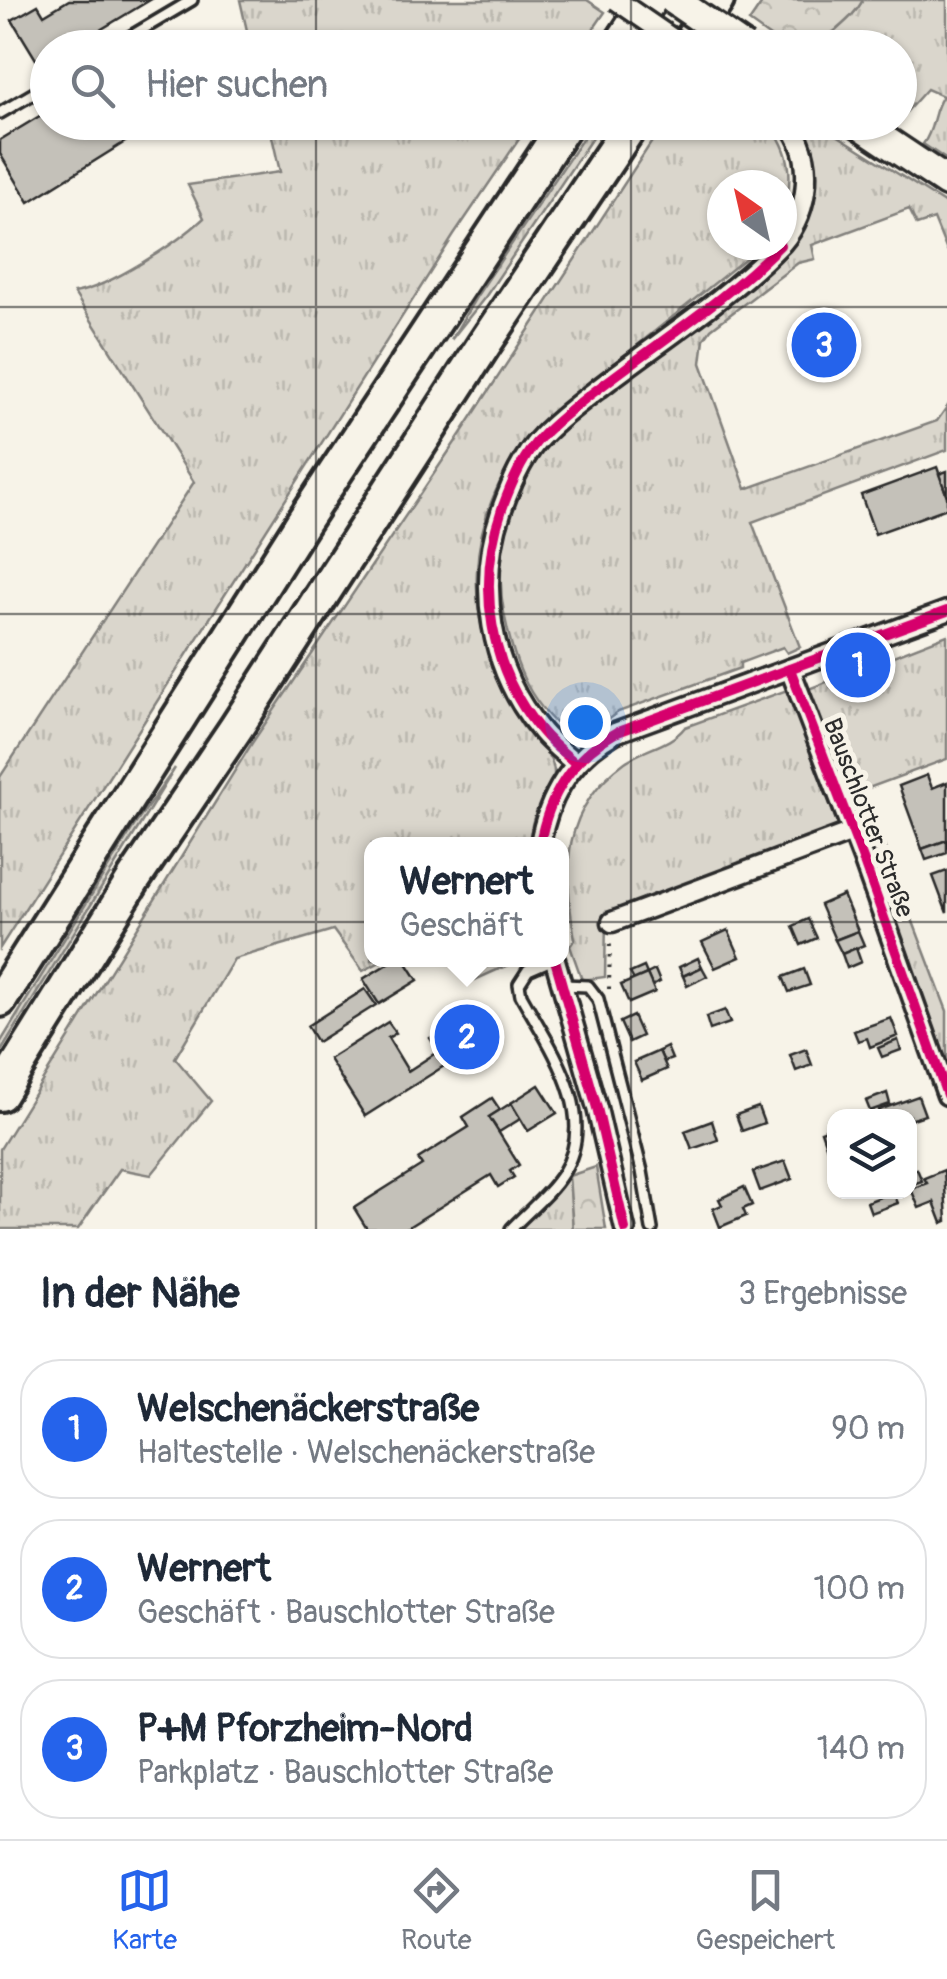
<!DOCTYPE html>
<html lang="de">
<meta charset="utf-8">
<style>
body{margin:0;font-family:Pangolin,sans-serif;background:#f6f6f7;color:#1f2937}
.controls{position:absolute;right:30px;bottom:30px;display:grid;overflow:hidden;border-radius:20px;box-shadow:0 2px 8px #0004}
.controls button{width:90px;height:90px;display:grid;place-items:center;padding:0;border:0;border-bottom:2px solid #e0e1e3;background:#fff;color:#1f2937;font:50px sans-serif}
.compass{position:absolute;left:707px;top:170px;width:90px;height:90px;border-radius:50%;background:#fff;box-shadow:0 2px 8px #0004;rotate:326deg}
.you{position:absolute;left:585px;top:722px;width:35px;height:35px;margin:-25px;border:8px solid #fff;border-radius:50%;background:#1a73e8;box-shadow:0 0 0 15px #1a73e833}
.badge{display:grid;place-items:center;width:65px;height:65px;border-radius:50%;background:#2563eb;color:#fff;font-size:32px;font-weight:700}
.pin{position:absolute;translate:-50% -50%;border:5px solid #fff;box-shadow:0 2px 10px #0006}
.popup{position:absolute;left:364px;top:837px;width:205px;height:130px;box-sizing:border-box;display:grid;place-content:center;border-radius:20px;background:#fff;filter:drop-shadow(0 2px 8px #0005);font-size:32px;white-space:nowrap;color:#747a83}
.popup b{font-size:38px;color:#1f2937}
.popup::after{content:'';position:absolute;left:50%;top:100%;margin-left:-20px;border:20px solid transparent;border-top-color:#fff}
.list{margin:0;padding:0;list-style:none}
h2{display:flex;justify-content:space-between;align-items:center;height:130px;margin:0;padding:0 40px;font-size:42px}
h2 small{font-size:32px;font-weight:400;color:#747a83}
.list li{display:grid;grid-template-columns:65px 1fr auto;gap:30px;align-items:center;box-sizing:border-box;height:140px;margin:0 20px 20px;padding:0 20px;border:2px solid #e0e1e3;border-radius:40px}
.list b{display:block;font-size:38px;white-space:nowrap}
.list p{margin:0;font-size:32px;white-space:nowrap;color:#747a83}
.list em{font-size:32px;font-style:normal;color:#747a83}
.icon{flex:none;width:55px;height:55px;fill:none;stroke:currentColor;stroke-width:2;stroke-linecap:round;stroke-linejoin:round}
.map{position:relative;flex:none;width:947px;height:1229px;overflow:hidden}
.search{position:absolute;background:#fff;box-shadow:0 2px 8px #0004;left:30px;right:30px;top:30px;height:110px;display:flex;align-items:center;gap:25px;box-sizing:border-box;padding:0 35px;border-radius:55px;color:#747a83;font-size:38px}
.sheet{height:610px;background:#fff}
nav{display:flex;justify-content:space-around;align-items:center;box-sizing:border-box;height:140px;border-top:2px solid #e0e1e3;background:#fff;font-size:28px;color:#747a83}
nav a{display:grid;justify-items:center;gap:5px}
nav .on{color:#2563eb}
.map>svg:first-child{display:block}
</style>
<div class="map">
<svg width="947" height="1229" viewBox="0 0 947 1229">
<defs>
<pattern id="grass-tufts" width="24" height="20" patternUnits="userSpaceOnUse" patternTransform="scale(2.5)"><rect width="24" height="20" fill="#dad6cc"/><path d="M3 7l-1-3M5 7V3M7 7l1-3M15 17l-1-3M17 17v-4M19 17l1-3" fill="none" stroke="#bbb8af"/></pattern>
<pattern id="forest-crowns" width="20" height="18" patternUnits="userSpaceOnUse" patternTransform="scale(2.5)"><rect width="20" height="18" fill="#dad6cc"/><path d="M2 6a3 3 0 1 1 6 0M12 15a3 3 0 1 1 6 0" fill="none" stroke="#bbb8af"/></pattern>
</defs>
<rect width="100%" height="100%" fill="#f7f3e8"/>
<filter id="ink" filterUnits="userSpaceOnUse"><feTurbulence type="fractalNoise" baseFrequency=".01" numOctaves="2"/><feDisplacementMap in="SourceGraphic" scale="20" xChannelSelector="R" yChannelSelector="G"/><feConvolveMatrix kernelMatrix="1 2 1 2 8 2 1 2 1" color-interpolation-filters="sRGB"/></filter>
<g filter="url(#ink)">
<g fill="url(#grass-tufts)" stroke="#82807c" stroke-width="2.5">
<path d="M240,0H587L605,12L581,47L251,48Z"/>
<path d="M863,0H947V160L923,144C935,129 932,111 943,96L927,89L900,119V48L777,47L780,44L820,46C835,29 852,20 863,0Z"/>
<path d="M269,123H530L454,235L0,948V777L194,482L74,293C110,287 177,243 204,218L188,185L280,172Z"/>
<path d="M593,123H602L486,296L451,340L476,297Z"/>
<path d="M664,123H768C793,152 794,181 782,217V185H722V245H762L537,426C459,519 460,624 521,724C531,740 555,753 554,774C554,785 540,803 535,815C531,824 531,834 529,844H372V960H384L363,971L333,930L234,959L175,1058L211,1101L151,1175L120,1169L78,1229H0V1149L252,743L458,438Z"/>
<path d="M801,123H818L947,205V251L934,219L917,225L909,209L812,245L815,259L798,263L711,329L704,339L701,363L746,489L937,421L947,407V450L752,522L800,647L787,653L783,647L740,663V668L618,712L577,742C530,706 515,669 504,613C493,557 511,494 545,448C554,437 568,427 578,417C623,375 674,340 722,303C749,282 780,262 800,232C821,199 816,156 801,123Z"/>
<path d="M947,635V759L863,790L947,1011V1077L806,690Z"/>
<path d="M787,690L839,828L606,916L605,977L582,980L570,946L575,939C562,869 562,808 625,762C645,748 670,746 685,727Z"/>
<path d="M175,768L0,1053V1043L134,826Z"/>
<path d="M462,960H519L475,980Z"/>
<path d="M569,1176L573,1229H516Z"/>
</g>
<g fill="url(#forest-crowns)" stroke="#82807c" stroke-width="2.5">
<path d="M764,0H863C852,20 834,29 820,46L780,44L749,22Z"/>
<path d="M596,1167L606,1229H573L569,1176Z"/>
</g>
<g fill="#c4c1b9" stroke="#2b2b2b" stroke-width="2.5">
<path d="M69,0H150L70,48H48V61L40,66L12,20L38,5L44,15Z"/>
<path d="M48,111V122H157L29,202L0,154V140Z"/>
<path d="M937,467L947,496V508L875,534L861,495Z"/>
<path d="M947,471V496L939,474Z"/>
<path d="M927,775L932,788L947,782V840L922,849L899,786Z"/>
<path d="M947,840V853L926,860L922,849Z"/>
<path d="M947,871V913L933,876Z"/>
<path d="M843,895L858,931L835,940L820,905Z"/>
<path d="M808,919L817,938L801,945L793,926Z"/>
<path d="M728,930L740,957L715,968L702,942Z"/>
<path d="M858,931L864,945L842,954L835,940Z"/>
<path d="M856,948L861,962L847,968L842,954Z"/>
<path d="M698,958L702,967L683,976L679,967Z"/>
<path d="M394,960H405L418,980L379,1004L363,979Z"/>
<path d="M644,967L647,974L634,980L630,973Z"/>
<path d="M702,967L707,976L687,986L683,976Z"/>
<path d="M804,969L810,985L789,992L783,977Z"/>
<path d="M655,970L660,982L652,986L647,974Z"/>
<path d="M647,974L655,992L629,1003L621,985Z"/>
<path d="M365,989L376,1005L317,1042L307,1026Z"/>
<path d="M725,1010L730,1023L710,1030L706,1017Z"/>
<path d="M469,1013L487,1040L461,1057L444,1029Z"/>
<path d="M633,1016L642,1036L629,1042L620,1022Z"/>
<path d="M891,1018L898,1036L870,1047L867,1038L858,1041L854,1031Z"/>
<path d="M388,1022L396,1033L388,1038L408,1071L451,1043L460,1056L365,1116L329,1059Z"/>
<path d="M444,1029L450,1038L436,1047L430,1038Z"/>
<path d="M898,1040L901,1050L882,1057L878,1048Z"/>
<path d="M667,1047L672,1059L664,1062L659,1051Z"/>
<path d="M806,1049L812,1065L796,1071L790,1055Z"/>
<path d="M659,1051L667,1069L642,1080L634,1062Z"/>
<path d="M539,1085L557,1113L528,1131L511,1103Z"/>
<path d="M887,1093L890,1104L870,1111L866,1101Z"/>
<path d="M918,1096L925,1115L910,1120V1116H881L879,1110Z"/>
<path d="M492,1098L500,1110L489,1117L519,1165L510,1171L514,1177L498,1187L491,1175L405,1229H367L354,1208L422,1165L418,1159L469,1127L463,1117Z"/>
<path d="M511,1103L520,1119L499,1132L489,1117Z"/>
<path d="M758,1107L764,1123L742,1131L736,1115Z"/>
<path d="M712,1121L718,1140L692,1149L685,1131Z"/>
<path d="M832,1127L834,1148L828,1151L821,1131Z"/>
<path d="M785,1161L792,1179L760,1191L753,1172Z"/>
<path d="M917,1169L922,1181L910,1185V1172Z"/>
<path d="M944,1170L947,1221L942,1223L934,1202L919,1208L911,1189L927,1183L924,1178Z"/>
<path d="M744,1187L752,1205L743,1209L746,1216L720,1227L713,1209L722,1205L719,1199Z"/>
<path d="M893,1192L898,1203L871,1213L867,1202Z"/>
</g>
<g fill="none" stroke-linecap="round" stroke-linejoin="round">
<g stroke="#2b2b2b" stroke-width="16">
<g id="service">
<path d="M111,48L192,0"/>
<path d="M0,113L48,85"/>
<path d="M563,985L588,986L598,999L642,1171L652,1229"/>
<path d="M511,1229C528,1211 550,1194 563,1173C600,1114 549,1046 521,995L519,984L528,970L551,960"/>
</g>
</g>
<g stroke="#2b2b2b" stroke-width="25">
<g id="minor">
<path d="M782,243C810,211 816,156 787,122"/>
<path d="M790,669L863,859L947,1095"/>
<path d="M575,763C564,753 551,743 542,732C489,670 476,584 502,509C511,484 523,455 542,436C561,416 585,399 607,382C665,338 729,297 780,245"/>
<path d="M540,844C548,797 572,757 615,733L947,611"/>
<path d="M612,922L852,832"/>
<path d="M555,960L597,1108L625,1229"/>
</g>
</g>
<g stroke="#2b2b2b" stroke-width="35">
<path id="primary" d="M857,122L947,182"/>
</g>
<g stroke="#2b2b2b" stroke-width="40">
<g id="motorway">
<path d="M618,48L650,0"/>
<path d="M685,48L717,0"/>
<path d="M0,1000L304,520L567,122"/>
<path d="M0,1094L134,879L236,728L485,343L633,122"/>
</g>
</g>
<path stroke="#2b2b2b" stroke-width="4" stroke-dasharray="2.5 8" stroke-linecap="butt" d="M609,989L610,939"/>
<use href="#service" stroke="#f7f3e8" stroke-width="9"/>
<use href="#minor" stroke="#f7f3e8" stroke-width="18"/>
<use href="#primary" stroke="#f7f3e8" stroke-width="28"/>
<use href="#motorway" stroke="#f7f3e8" stroke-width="32"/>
<g stroke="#2b2b2b" stroke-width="25" stroke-linecap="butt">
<path id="minor-bridge" d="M616,0L686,48"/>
</g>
<g stroke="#2b2b2b" stroke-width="35" stroke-linecap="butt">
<path id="primary-bridge" d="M674,0L744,48"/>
</g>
<use href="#minor-bridge" stroke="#f7f3e8" stroke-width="18"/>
<use href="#primary-bridge" stroke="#f7f3e8" stroke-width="28"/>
<g stroke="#f7f3e8" stroke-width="16">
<g id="cycleway">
<path d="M790,669L863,859L947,1095"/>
<path d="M575,763C564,753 551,743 542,732C489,670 476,584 502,509C511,484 523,455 542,436C561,416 585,399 607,382C665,338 729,297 780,245"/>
<path d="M540,844C548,797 572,757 615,733L947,611"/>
<path d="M555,960L597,1108L625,1229"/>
</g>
</g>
<use href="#cycleway" stroke="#d6006c" stroke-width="10"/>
</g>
</g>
<path fill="none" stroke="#2b2b2b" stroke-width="2.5" stroke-opacity="0.55" d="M316,0V48M631,0V48M316,122V1229M631,122V1229M0,307H947M0,614H947M0,922H947"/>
<g text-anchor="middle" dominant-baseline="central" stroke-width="10" stroke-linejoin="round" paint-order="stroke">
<g font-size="25" fill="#2b2b2b" stroke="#f7f3e8">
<text transform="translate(868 818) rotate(69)">Bauschlotter Straße</text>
</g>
</g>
</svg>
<div class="controls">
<button><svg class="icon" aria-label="layers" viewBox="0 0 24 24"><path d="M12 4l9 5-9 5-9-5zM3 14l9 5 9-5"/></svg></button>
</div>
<svg class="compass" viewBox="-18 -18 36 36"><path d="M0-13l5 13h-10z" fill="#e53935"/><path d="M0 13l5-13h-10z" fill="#747a83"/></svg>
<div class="you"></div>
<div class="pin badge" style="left:858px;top:665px">1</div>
<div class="pin badge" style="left:467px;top:1037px">2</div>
<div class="popup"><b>Wernert</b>Geschäft</div>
<div class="pin badge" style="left:824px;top:345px">3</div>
<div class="search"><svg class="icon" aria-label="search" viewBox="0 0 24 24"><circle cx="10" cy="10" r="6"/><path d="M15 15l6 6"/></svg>Hier suchen</div>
</div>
<section class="sheet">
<h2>In der Nähe<small>3 Ergebnisse</small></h2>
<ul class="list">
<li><span class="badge">1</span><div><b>Welschenäckerstraße</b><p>Haltestelle · Welschenäckerstraße</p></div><em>90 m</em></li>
<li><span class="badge">2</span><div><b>Wernert</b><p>Geschäft · Bauschlotter Straße</p></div><em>100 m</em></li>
<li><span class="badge">3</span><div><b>P+M Pforzheim-Nord</b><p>Parkplatz · Bauschlotter Straße</p></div><em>140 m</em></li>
</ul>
</section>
<nav>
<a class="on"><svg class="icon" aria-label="map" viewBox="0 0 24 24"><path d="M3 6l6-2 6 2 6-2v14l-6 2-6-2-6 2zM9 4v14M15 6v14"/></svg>Karte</a>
<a><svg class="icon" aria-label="directions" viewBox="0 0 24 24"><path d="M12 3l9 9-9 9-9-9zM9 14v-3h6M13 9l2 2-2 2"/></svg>Route</a>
<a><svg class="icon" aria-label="saved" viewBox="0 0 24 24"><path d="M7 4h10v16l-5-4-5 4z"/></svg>Gespeichert</a>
</nav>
